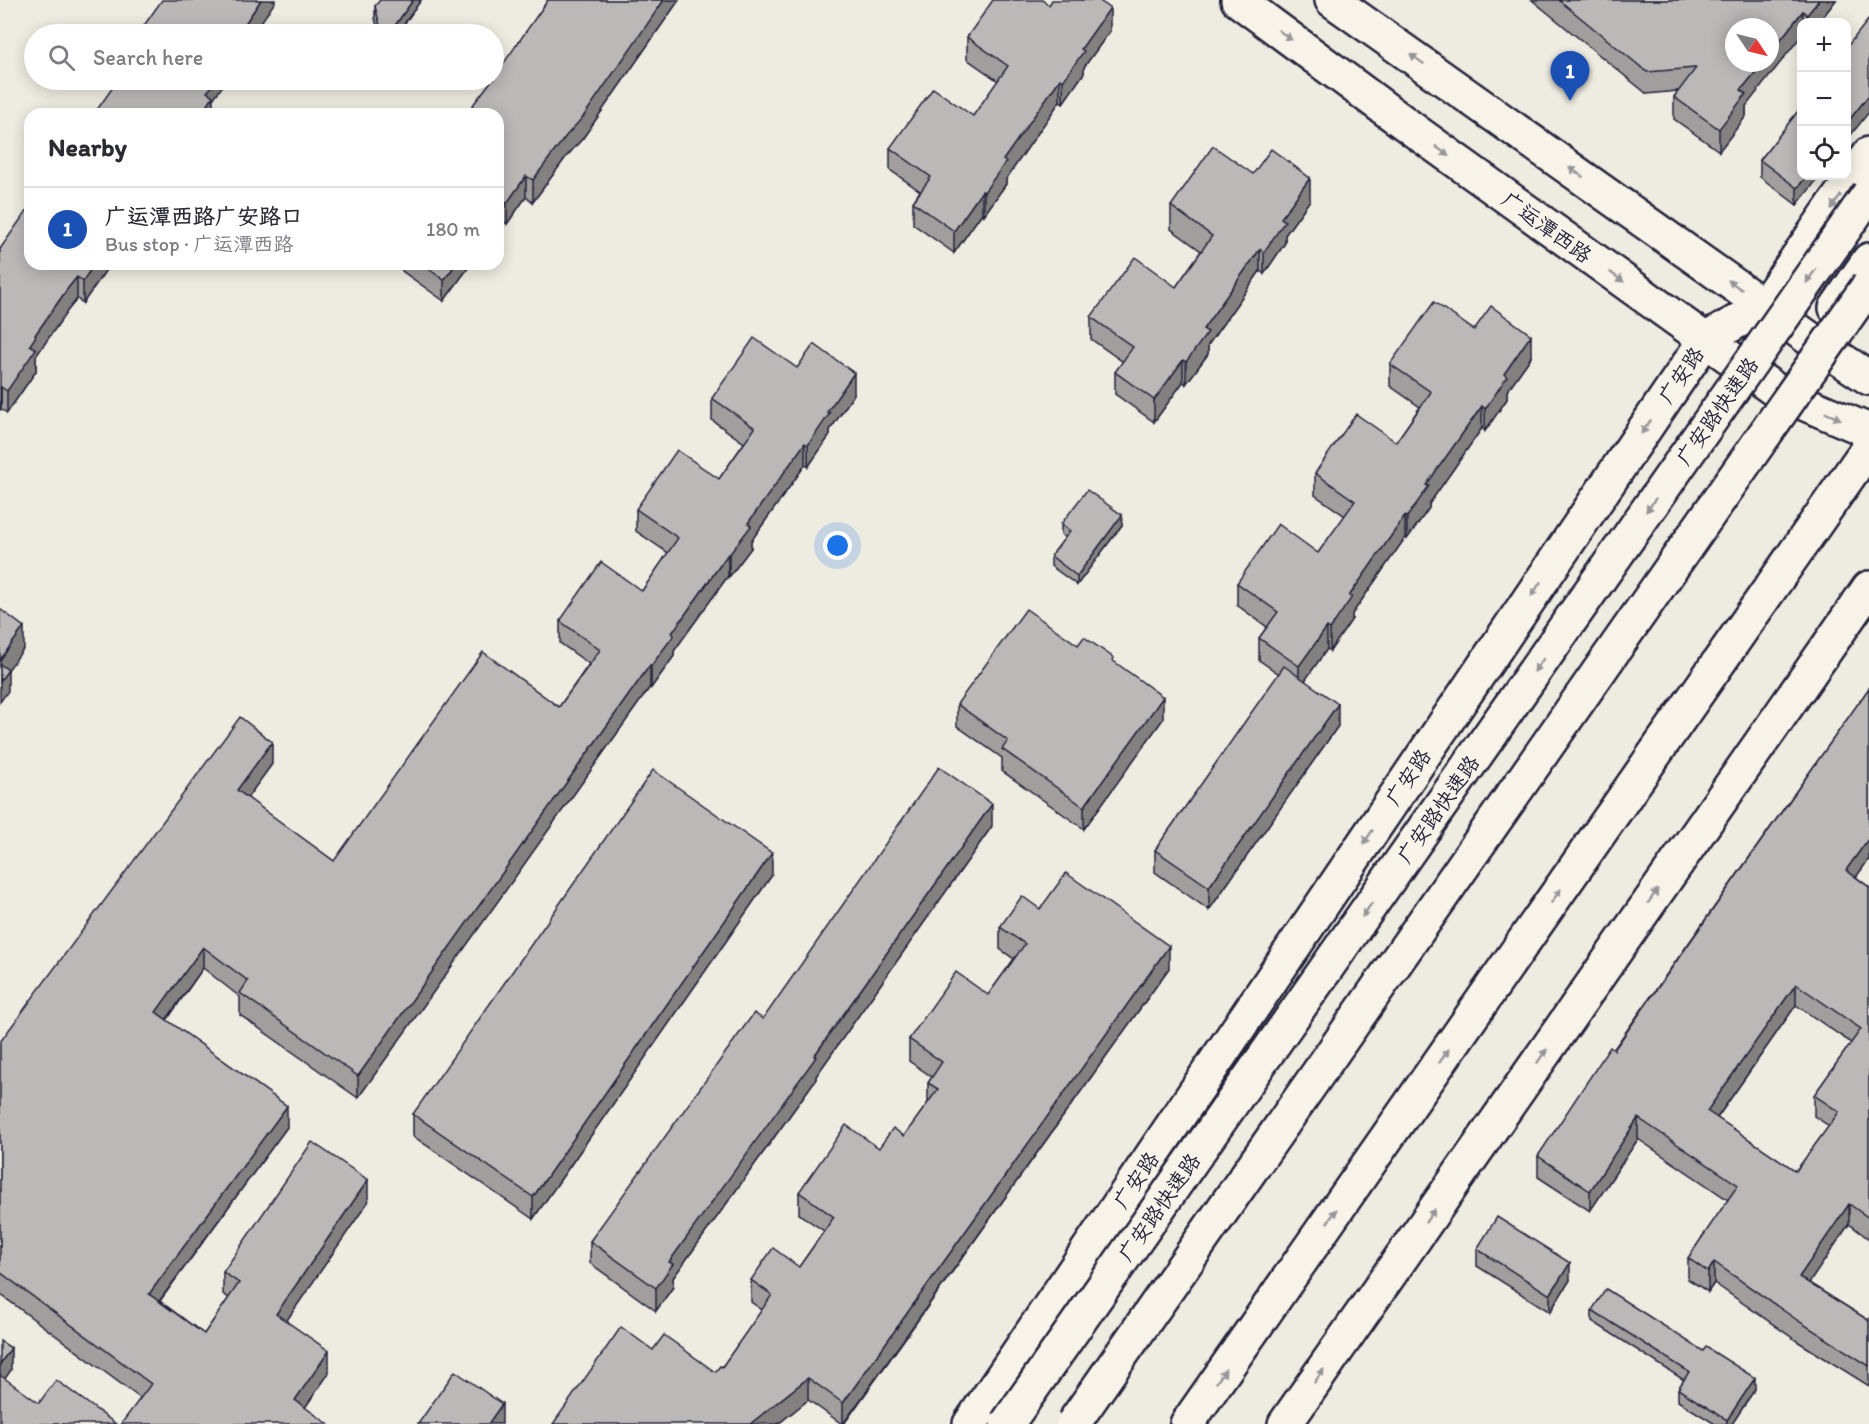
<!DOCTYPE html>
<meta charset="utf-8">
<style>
body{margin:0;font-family:Itim,"LXGW WenKai TC",sans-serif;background:#f7f7f7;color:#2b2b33}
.controls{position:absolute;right:18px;top:18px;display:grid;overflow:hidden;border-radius:12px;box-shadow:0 3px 15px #0003}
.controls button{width:54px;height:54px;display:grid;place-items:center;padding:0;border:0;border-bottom:2px solid #e1e1e2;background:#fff;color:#2b2b33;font:30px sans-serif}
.compass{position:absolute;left:1725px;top:18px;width:54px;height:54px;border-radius:50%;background:#fff;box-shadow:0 3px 15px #0003;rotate:125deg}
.you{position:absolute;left:838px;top:546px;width:21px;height:21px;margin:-15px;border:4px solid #fff;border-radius:50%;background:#1a73e8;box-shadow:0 0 0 9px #1a73e833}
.badge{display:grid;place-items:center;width:39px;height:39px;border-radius:50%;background:#7c3aed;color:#fff;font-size:20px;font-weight:700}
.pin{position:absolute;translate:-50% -50px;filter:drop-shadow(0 2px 3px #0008)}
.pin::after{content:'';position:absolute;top:32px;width:21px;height:18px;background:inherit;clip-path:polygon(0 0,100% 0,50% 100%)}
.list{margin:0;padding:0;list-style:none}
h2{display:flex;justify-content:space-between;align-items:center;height:78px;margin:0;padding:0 24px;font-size:26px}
h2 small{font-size:20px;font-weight:400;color:#7c7c81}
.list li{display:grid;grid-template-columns:39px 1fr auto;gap:18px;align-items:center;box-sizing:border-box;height:84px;padding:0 24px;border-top:2px solid #e1e1e2}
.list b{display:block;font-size:22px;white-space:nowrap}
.list p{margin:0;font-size:20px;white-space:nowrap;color:#7c7c81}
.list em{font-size:20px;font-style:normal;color:#7c7c81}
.icon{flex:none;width:33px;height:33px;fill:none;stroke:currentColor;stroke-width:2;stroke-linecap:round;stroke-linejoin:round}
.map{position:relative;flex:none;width:1869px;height:1424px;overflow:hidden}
.search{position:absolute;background:#fff;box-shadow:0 3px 15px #0003;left:24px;top:24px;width:480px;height:66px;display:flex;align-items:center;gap:15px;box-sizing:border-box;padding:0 21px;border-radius:33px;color:#7c7c81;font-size:22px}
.panel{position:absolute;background:#fff;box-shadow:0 3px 15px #0003;left:24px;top:108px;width:480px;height:162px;border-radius:18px}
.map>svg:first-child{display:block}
</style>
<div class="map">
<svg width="1869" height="1424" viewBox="0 0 1869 1424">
<rect width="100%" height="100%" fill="#eeebe1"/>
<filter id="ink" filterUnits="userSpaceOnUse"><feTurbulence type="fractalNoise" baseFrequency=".0167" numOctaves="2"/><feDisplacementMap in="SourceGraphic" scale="12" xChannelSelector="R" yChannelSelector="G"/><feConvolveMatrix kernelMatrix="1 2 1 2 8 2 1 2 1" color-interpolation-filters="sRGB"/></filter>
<g filter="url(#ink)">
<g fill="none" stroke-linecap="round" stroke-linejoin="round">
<g stroke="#22223b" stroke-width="38">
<g id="minor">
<path d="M1238,0L1415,131L1778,392L1869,431"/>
<path d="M1332,0L1813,341L1869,378"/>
</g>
</g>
<g stroke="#22223b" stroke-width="38">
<g id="major">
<path d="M1836,308L1869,260"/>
<path d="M970,1424L1705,340L1764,306L1869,154"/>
<path d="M1187,1424L1869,447"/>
<path d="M1285,1424L1869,588"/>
</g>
</g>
<use href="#minor" stroke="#f7f3e8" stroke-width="33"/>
<use href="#major" stroke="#f7f3e8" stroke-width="33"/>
<g stroke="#22223b" stroke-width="38" stroke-linecap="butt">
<g id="highway-bridge">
<path d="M1007,1424L1869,194"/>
<path d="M1073,1424L1869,285"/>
</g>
</g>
<use href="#highway-bridge" stroke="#f7f3e8" stroke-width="33"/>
</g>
<g fill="#a19e9d" stroke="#22223b" stroke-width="1.5" fill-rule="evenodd">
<path d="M421,0L397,34H379L375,18V6Z"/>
<path d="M548,0H679L583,138L566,157L533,202L526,197L507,224L503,221L498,228V114L494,80Z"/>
<path d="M1532,0H1836L1819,22H1802L1746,106V116L1719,151L1674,119V97L1678,91L1647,94Z"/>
<path d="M1049,5L1110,31L1084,67V73L1063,103L1060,101L1006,179V184L984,215L982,213L954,253L913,224V202L920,191L890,170V148L973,116L998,81L967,59V37Z"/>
<path d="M1802,106L1797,205L1760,177V160Z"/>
<path d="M1253,174L1310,200L1285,235V243L1264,274L1260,271L1208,345V354L1186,384L1183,382L1154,422L1115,394V372L1123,362L1091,339V317L1176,287L1201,251L1171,229V206Z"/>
<path d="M0,249L30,264H110L83,303L77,299L68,310L36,356V371L7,413L1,409Z"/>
<path d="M402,264H471L444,301L402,271Z"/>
<path d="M1474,330L1531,357L1507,391V399L1485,431L1482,428L1429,504V508L1407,539L1405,538L1352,614V619L1330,651L1327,649L1305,680L1338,726L1209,910L1155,872V850L1279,674L1259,660V638L1267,627L1237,605V583L1318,553L1345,516L1315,495V473L1396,442L1420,407L1390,386V364Z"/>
<path d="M797,368L854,394L830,430V435L808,467L805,465L751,541V548L729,577L728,576L674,651V656L651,688L650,687L358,1098L240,1015V997L203,968L167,1020L287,1127L160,1301L204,1334L229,1298L223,1294V1272L368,1202L286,1321L329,1373L305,1407L140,1398L0,1294V1042L272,764L247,798L334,861L559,707L589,664L560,643V621L642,591L668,553L636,531V509L719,479L744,443L712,420V398Z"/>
<path d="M1061,524L1122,525L1077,585L1051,566V556L1065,538L1061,534Z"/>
<path d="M1078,645L1114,662L1163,719L1084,829L1002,771V758L957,726V704Z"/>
<path d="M1869,688V859L1856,877L1869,887V1239L1849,1224L1809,1283L1868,1320L1869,1319V1386L1797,1341L1714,1283L1708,1292L1688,1279V1258L1728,1200L1638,1139L1590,1211L1538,1177V1156ZM1796,1005L1851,1043L1814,1095V1116L1829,1126L1796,1171L1717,1118Z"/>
<path d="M992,826L816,1076V1079L673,1278V1287L656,1311L590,1263V1241L763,1019Z"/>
<path d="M772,875L533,1219L413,1136V1114Z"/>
<path d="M1040,909L1169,968L844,1424H842L808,1400L778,1424L653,1350L715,1372L722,1367L762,1310L751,1302V1280L799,1267L824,1231L799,1214V1192L879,1148L904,1136L928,1103V1083L932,1077L909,1061V1039L988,995L1014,959L1000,949V927Z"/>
<path d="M1477,1249L1570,1280L1550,1312L1477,1266Z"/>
<path d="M1592,1310L1703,1351L1755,1389L1732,1424H1715L1678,1401V1389L1684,1380L1592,1321Z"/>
</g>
<g fill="#838180" stroke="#22223b" stroke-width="1.5">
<path d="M261,0H275V2L253,34H240V31Z"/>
<path d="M413,0H421L397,34H389Z"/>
<path d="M664,0H679L583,138L566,157L533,202V180Z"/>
<path d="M1819,0H1836L1819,22H1807V15Z"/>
<path d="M1110,8V31L1084,67V73L1063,103V81L1081,49Z"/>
<path d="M1803,11L1802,35L1746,106V116L1719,151V129L1741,90L1763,63H1770V53Z"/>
<path d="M1060,79V101L1006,179V184L984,215V192L1003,160Z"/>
<path d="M212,80H227L213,99V114H201L210,82Z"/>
<path d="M1869,95V112L1846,141V124Z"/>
<path d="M526,176V197L507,224V203Z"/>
<path d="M1807,176H1820L1797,205V188Z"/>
<path d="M1310,178V200L1285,235V243L1264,274V252L1281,218Z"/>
<path d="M982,191V213L954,253V231Z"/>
<path d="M503,200V221L498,228V206Z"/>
<path d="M1260,249V271L1208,345V354L1186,384V362L1203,329Z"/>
<path d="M94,264H110L83,303V281Z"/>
<path d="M456,264H471L444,301V280Z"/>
<path d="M77,277V299L68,310L36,356V371L7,413V391L35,335L68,288Z"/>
<path d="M1531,335V357L1507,391V399L1485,431V409L1504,374Z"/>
<path d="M1183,360V382L1154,422V400Z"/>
<path d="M854,373V394L830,430V435L808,467V445L827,412Z"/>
<path d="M1,387V409L0,410V388Z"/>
<path d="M1482,406V428L1429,504V508L1407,539V517L1426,485Z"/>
<path d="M805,443V465L751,541V548L729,577V555L748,523Z"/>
<path d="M1122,515V525L1077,585V576Z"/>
<path d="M1405,516V538L1352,614V619L1330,651V629L1349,596Z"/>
<path d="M728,554V576L674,651V656L651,688V666L672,633Z"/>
<path d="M24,627V648L0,681V660Z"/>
<path d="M1327,627V649L1299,689V666Z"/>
<path d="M650,665V687L358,1098V1076Z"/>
<path d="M8,670V691L0,702V681Z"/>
<path d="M1163,697V719L1084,829V807Z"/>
<path d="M1338,704V726L1209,910V887Z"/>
<path d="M272,742V764L237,812V790Z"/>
<path d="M992,804V826L816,1076V1079L673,1278V1287L656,1311V1288L669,1262Z"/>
<path d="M1869,838V859L1846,891V870Z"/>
<path d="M772,853V875L533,1219V1197Z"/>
<path d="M1169,946V968L843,1424V1403Z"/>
<path d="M203,947V968L156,1034V1012Z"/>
<path d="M1796,984V1005L1707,1132V1111Z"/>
<path d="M287,1106V1127L149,1315V1294Z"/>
<path d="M1638,1118V1139L1590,1211V1191Z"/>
<path d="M368,1180V1202L276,1336V1314Z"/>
<path d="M1849,1204V1224L1799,1298V1277Z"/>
<path d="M1714,1262V1283L1708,1292V1272Z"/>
<path d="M1570,1263V1280L1550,1312V1295Z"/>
<path d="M11,1348V1370L0,1386V1364Z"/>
<path d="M329,1351V1373L295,1422V1400Z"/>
<path d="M808,1378V1400L778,1424H750Z"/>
<path d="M1755,1378V1389L1732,1424H1727V1420Z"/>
<path d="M502,1404V1424H488Z"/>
</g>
<g fill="#bbb8b7" stroke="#22223b" stroke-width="1.5" fill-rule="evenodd">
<path d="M162,0H261L240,31L243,34H138Z"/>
<path d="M380,0H413L389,34H382L375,6Z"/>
<path d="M548,0H664L583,117L566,136L533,180L526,176L507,203L503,200L498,206V114H466L492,80H494V77Z"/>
<path d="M993,0H1042L1049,5L1052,0H1098L1110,8L1081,49L1084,51L1063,81L1060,79L1003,160L1006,162L984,192L982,191L954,231L913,202L931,177L890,148L933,88L973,116L1008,66L967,37Z"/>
<path d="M1559,0H1819L1807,15L1803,11L1770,53V27H1734V63H1763L1741,90L1746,94L1719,129L1674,97L1696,68L1647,72Z"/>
<path d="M1869,19V95L1846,124V48Z"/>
<path d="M118,80H212L210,82L213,85L207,92L213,96L201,114H94Z"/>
<path d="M1802,106V176H1807L1797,188L1760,160Z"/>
<path d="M1213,146L1253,174L1271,149L1310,178L1281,218L1285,221L1264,252L1260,249L1203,329L1208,332L1186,362L1183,360L1154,400L1115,372L1133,347L1091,317L1135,257L1176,287L1212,236L1171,206Z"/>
<path d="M30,206V264H94L83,281L77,277L68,288L35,335L36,336L30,345L36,349L7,391L1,387L0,388V249Z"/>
<path d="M422,264H456L444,280Z"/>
<path d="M1434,302L1474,330L1491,306L1531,335L1504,374L1507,377L1485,409L1482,406L1426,485L1429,486L1407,517L1405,516L1349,596L1352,597L1330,629L1327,627L1299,666L1259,638L1278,612L1237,583L1278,524L1318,553L1355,501L1315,473L1356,414L1396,442L1431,392L1390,364Z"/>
<path d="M754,338L797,368L814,344L854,373L827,412L830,413L808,445L805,443L748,523L751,526L729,555L728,554L672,633L674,635L651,666L650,665L358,1076L240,993L248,981L203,947L156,1012L287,1106L149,1294L204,1334L239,1283L223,1272L312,1142L368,1180L276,1314L329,1351L295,1400L328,1424H121L151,1384L0,1272V1042L240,717L272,742L237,790L334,861L483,652L559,707L600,650L560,621L601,562L642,591L678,538L636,509L677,450L719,479L755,428L712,398Z"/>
<path d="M1087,490L1122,515L1077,576L1051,556L1070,531L1061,524Z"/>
<path d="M0,609L24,627L0,660Z"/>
<path d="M1026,609L1078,645L1084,637L1114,658L1112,660L1163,697L1084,807L1002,749L1008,741L957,704Z"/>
<path d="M0,664L8,670L0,681Z"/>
<path d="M1284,666L1338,704L1209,887L1155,850Z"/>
<path d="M1869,688V838L1846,870L1869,887V1218L1849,1204L1799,1277L1868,1320L1869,1319V1366L1797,1320L1714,1262L1708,1272L1688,1258L1738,1185L1638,1118L1590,1191L1538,1156L1610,1047L1614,1050ZM1796,984L1861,1029L1814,1095L1839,1112L1796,1171L1707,1111Z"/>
<path d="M939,767L992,804L814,1056L816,1057L669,1262L673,1264L656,1288L590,1241L754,1013L763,1019Z"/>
<path d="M653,770L772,853L533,1197L413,1114Z"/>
<path d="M1066,873L1169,946L843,1403L808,1378L750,1424H553L621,1327L653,1350L664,1335L715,1372L720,1366L722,1367L772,1295L751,1280L773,1248L799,1267L834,1217L799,1192L846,1125L879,1148L893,1128L904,1136L938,1089L928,1083L942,1062L909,1039L956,972L988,995L1025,944L1000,927L1022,896L1040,909Z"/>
<path d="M1497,1217L1570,1263L1550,1295L1477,1249Z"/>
<path d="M1606,1289L1703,1351L1706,1347L1755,1378L1727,1420L1678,1389L1689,1372L1592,1310Z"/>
<path d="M0,1341L11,1348L0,1364Z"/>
<path d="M455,1371L502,1404L488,1424H418Z"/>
<path d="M0,1375L39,1403L56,1380L116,1424H0Z"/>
</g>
<defs><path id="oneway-solid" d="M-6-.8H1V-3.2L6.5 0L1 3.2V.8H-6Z" transform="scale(1.5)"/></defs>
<g fill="#97959a">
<use href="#oneway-solid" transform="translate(1285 35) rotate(37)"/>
<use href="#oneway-solid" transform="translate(1417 59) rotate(-145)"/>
<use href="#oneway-solid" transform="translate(1442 151) rotate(36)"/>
<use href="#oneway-solid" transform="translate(1576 172) rotate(-145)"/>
<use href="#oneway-solid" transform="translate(1836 202) rotate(125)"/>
<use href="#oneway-solid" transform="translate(1811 276) rotate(125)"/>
<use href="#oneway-solid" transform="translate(1617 277) rotate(36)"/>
<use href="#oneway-solid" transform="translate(1735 285) rotate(-145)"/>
<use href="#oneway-solid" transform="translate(1833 416) rotate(23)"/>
<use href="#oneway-solid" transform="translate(1646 427) rotate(124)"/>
<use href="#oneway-solid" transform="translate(1651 505) rotate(125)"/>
<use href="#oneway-solid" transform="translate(1536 589) rotate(124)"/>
<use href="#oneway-solid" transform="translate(1539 665) rotate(125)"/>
<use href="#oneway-solid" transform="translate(1368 837) rotate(124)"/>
<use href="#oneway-solid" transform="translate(1556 896) rotate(-55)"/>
<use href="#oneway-solid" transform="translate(1653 896) rotate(-55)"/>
<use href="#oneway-solid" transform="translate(1367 910) rotate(125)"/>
<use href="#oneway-solid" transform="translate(1444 1056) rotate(-55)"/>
<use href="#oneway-solid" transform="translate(1542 1056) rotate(-55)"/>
<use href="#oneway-solid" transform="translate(1332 1216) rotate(-55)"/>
<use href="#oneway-solid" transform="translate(1430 1216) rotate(-55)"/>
<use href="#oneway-solid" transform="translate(1221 1376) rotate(-55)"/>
<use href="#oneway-solid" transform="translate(1319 1376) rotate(-55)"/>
</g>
</g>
<g text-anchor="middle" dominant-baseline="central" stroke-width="4.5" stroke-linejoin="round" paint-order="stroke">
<g font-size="21" fill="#22223b" stroke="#f7f3e8">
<text transform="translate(1547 227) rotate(36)">广运潭西路</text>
<text transform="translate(1681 375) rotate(-56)">广安路</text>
<text transform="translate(1717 411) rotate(-55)">广安路快速路</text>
<text transform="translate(1408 777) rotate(-56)">广安路</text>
<text transform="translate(1438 809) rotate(-55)">广安路快速路</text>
<text transform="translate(1136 1180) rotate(-56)">广安路</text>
<text transform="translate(1159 1207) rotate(-55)">广安路快速路</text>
</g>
</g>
</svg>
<div class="controls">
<button>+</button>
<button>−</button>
<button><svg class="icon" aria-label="locate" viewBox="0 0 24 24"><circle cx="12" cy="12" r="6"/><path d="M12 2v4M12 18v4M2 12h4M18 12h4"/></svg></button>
</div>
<svg class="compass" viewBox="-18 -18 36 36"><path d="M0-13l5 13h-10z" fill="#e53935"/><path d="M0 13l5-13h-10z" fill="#7c7c81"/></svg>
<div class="you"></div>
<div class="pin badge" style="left:1570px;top:101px;background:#1a4fb4">1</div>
<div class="search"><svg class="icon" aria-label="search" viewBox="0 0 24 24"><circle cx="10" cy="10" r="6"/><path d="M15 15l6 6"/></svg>Search here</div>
<section class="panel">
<h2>Nearby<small></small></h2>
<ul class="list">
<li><span class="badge" style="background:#1a4fb4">1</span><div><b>广运潭西路广安路口</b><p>Bus stop · 广运潭西路</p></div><em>180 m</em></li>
</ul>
</section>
</div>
